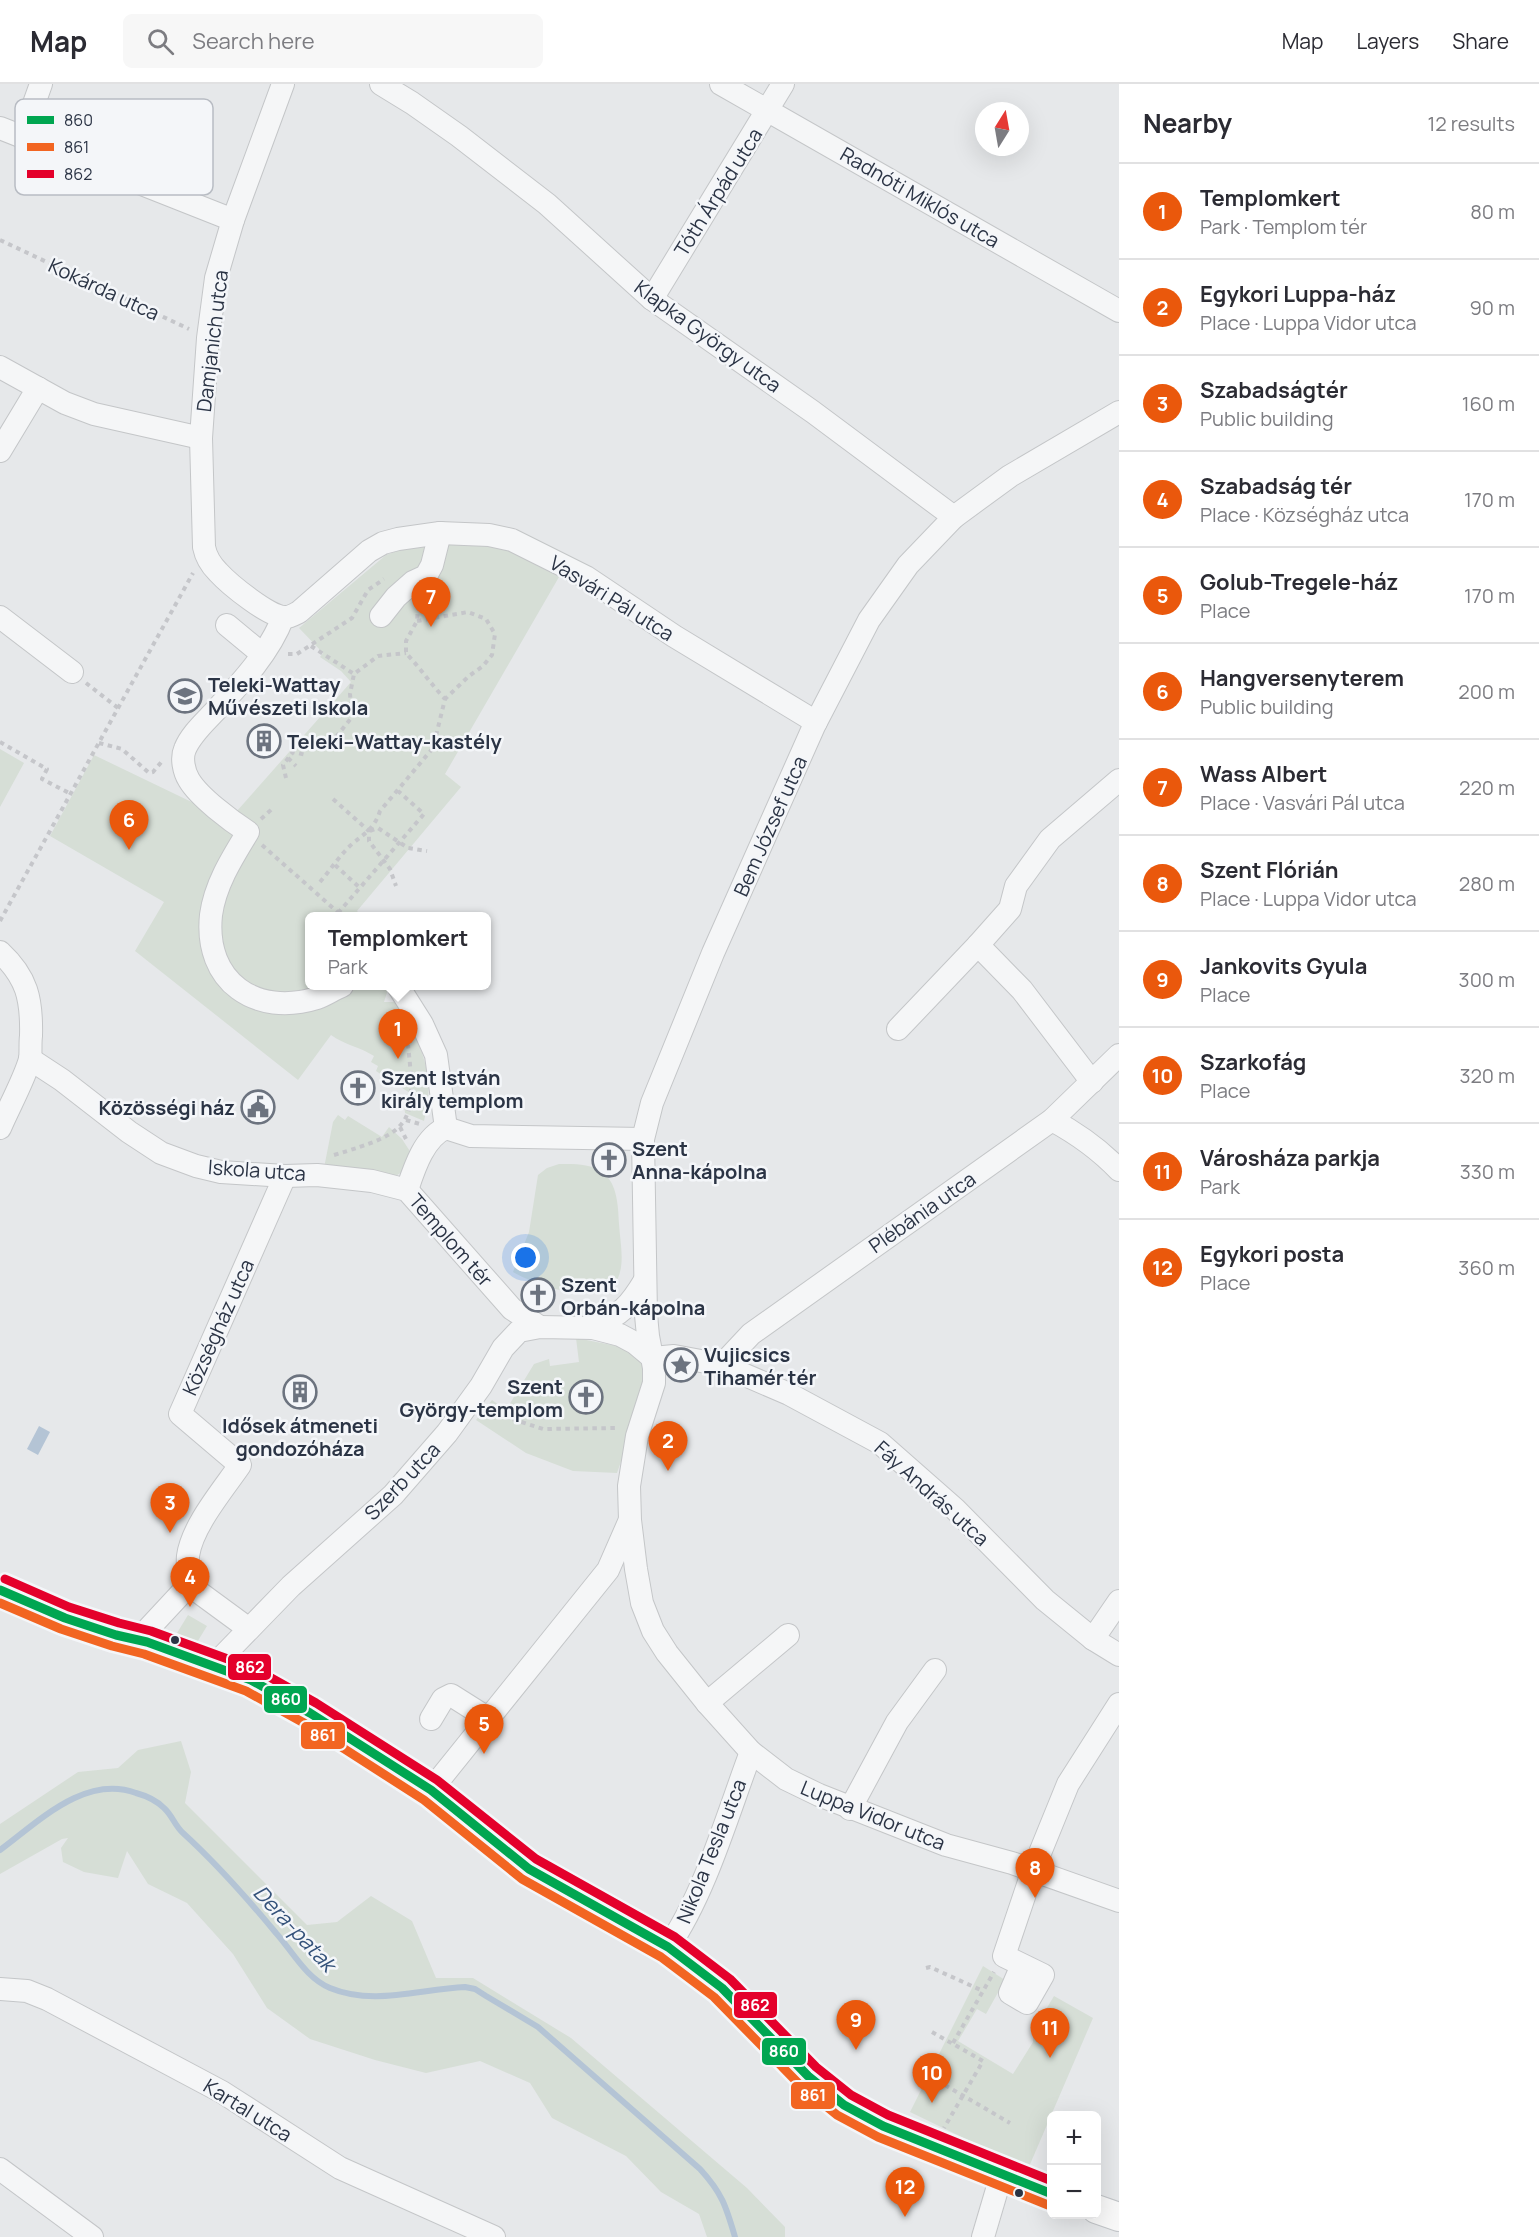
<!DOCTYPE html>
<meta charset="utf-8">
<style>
body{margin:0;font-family:Manrope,sans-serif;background:#f7f7f7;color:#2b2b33}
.controls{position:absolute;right:18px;bottom:18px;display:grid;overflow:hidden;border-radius:9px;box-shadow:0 6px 24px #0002}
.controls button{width:54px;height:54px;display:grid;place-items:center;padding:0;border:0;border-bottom:2px solid #e1e1e2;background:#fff;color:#2b2b33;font:30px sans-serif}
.compass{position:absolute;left:975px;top:18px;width:54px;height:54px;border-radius:50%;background:#fff;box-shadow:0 6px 24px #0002;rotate:11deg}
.you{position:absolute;left:526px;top:1174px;width:21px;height:21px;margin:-15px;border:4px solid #fff;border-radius:50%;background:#1a73e8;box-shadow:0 0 0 9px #1a73e833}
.badge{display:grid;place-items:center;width:39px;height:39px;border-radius:50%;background:#ea580c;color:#fff;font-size:20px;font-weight:700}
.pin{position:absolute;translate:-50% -50px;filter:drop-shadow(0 2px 3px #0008)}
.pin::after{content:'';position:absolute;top:32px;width:21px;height:18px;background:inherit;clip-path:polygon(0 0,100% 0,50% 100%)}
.popup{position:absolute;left:305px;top:828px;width:186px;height:78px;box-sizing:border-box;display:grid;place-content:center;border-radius:9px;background:#fff;filter:drop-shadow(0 2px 4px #0005);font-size:20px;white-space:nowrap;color:#7c7c81}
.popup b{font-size:22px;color:#2b2b33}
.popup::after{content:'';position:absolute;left:50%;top:100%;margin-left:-12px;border:12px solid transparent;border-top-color:#fff}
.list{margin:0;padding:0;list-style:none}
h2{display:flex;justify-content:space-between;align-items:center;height:78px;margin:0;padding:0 24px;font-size:26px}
h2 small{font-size:20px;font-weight:400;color:#7c7c81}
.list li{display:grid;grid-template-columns:39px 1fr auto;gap:18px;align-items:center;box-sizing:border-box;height:96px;padding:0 24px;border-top:2px solid #e1e1e2}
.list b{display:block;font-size:22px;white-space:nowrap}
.list p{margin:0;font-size:20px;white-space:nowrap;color:#7c7c81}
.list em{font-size:20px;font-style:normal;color:#7c7c81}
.icon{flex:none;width:33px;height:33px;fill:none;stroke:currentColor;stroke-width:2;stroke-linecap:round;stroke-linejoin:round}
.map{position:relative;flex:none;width:1119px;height:2153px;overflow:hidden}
header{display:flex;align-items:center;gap:36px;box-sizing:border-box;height:84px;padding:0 30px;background:#fff;border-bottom:2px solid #e1e1e2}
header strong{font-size:28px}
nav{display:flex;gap:33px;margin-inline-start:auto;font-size:21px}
.search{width:420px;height:54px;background:#f7f7f7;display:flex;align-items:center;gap:15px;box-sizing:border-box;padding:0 21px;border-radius:9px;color:#7c7c81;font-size:22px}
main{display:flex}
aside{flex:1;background:#fff}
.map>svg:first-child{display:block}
</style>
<header>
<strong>Map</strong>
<div class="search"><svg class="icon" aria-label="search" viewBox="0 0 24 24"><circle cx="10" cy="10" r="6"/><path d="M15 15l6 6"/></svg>Search here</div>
<nav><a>Map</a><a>Layers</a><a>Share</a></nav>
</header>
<main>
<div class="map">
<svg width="1119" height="2153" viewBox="0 0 1119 2153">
<rect width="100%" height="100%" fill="#e6e8ea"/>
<g fill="#d6ded6">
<path d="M425,457L482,459L509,466L559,493L445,690L461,703L357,827L362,832H310V902H389L384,918H394L400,924C422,964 436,990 424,1037L405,1029L404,1020L410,1009L376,987L378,982L371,978L374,972C360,963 345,961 331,951L298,996L135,867L164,818L50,752L94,671L229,736L351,598L341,587L320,573L323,569L299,544L386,471Z"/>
<path d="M0,665L24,679L0,723Z"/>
<path d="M338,1031L345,1036L348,1032L382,1053L389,1043L402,1055L413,1072L402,1088L394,1093L324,1084L333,1038Z"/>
<path d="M559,1080C575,1080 590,1079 603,1089C618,1100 618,1124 619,1140C620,1157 625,1178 618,1194C603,1227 534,1200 513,1188L529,1148L538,1091L547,1084Z"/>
<path d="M576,1254L622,1263L639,1276L645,1286L641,1319L617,1389L573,1387L526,1369L476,1336L492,1316L506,1326L534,1280L549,1275L550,1282L579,1278Z"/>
<path d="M188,1531L207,1542L196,1560L177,1549Z"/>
<path d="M181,1657L191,1688L185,1719L307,1841L337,1838L371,1812L412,1837L436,1894H473L571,1954L747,2104L785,2143V2153H707L699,2130L661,2108L626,2072L552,2034L530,1999L480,1977L426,1989L375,1976L310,1955L267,1924L233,1870L187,1819L148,1800L127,1767L118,1794L84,1788L63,1778L61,1764L68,1754L62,1755L0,1790V1740L78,1688L118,1684L138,1666Z"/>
<path d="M983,1882L1005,1896L986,1930L977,1925L958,1957L1013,1990L1033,1958V1947L1054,1912L1093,1934L1028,2085L910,2028Z"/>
</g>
<path fill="#b4c4d5" d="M39,1342L50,1348L38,1371L27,1365Z"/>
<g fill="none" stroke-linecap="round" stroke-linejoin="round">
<path stroke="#b4c4d5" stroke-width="6" d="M0,1766C38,1738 85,1690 136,1709C147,1712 156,1716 164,1724C172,1731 175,1742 183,1749C217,1780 247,1814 276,1849C293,1868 306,1894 330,1904C373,1922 420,1905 465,1903L475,1905L486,1912L538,1943L700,2085C722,2109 726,2122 735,2153"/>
<g stroke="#c4c6c8" stroke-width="24">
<g id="minor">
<path d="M283,0L233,136L216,194L208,254L201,354L204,463C206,473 211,481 218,488C229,500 270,534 286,533C290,533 295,530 299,528L369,467L383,459L398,455L440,449L489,451L512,456L586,493L674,552L816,638"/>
<path d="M381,0L412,19L459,52L547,120L652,215L813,328L954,433"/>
<path d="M721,0L1119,227"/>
<path d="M0,44L233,136"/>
<path d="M22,53L41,0"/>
<path d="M652,215L783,0"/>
<path d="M0,283L65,319L94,330L201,354"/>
<path d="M1119,328L1010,392L954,433L908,481L869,536L814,642L713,869L652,1019L643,1055L646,1231L648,1252L654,1284V1299L637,1352L629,1402L630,1436L636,1485L642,1519L653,1547L667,1569L707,1619L751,1668L786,1695L819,1711L946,1761L1012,1779L1119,1817"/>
<path d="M0,367L38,304"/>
<path d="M381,532L396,513L413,498L426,492L432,481L440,449"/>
<path d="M0,533L72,588"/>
<path d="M283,533C270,568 241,599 216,626C205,638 191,650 185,665C181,674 184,688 189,696C199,713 231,737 248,748C232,774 215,801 211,831C204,898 256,933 317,914C326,911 334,905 342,902"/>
<path d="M227,541L262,570"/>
<path d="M0,868C27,893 32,915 31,952C30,959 31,968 30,975C25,994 8,1025 0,1044"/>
<path d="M398,902L422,940L436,971L446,1044"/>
<path d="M898,945L978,861"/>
<path d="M30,975L62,996L129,1048L161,1069L196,1082L221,1088L285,1092L317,1091L372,1097L407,1106L512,1225L540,1243"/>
<path d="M1092,998L1022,906L978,861L1010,825L1016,802L1050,755L1119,696"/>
<path d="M1052,1036C1076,1049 1100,1066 1119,1086"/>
<path d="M407,1106C414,1085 424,1053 446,1044L471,1052L643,1055"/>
<path d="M593,1244C621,1230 629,1223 645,1196"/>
<path d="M653,1274L674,1272L722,1281L789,1310L880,1359L955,1425L1045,1516L1093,1555L1119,1571"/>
<path d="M722,1281L751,1250L1052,1036L1119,971"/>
<path d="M189,1501C189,1492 187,1481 188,1472C192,1442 223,1406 240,1381L180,1330L285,1092"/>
<path d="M1093,1555L1119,1517"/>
<path d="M147,1558L149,1544L189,1501L249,1545"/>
<path d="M218,1584L223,1572L291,1502L393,1411L447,1349L481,1302L503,1264L519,1247L540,1243L593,1244L620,1251L635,1259L653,1274"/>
<path d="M707,1619L788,1551"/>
<path d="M431,1635L443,1615L451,1611L489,1635"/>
<path d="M431,1706L608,1486L629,1438"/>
<path d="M850,1725L897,1638L935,1586"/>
<path d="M668,1863C705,1810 728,1729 751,1668"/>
<path d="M1022,1881L1010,1909L1027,1919L1043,1891L1004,1872L1033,1786L1068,1700L1119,1620"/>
<path d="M0,1905L27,1907L47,1915L222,2008L340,2084L494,2153"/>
<path d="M0,2085L92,2153"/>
<path d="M983,2153L1001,2092"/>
</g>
</g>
<g stroke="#c2c5c8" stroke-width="30">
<g id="major">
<path d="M0,1506L65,1534L116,1551L147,1558L251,1596L310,1629L431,1706L529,1785L668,1863L722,1904L808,1992L844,2021L883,2042L933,2063L1052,2110"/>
<path d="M1096,2125L1119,2133"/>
</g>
</g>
<g stroke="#c5c6ca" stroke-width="4" stroke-dasharray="4.5 4.5" stroke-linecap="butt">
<path d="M0,156L189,245"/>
<path d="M417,537L468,528L486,535L495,550L492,571L483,582L469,592L445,615"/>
<path d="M311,562L354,590L378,572L406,569"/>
<path d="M288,570H297L352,534L368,506L384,495"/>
<path d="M86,599L118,624"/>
<path d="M336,653L352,633L350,610L354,590"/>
<path d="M0,658L47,685L42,695L71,710"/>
<path d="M99,659L122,665L149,689L153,688L163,676"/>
<path d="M288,674L296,682"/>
<path d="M286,694L283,681L293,668L306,671"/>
<path d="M333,715L369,747V757L390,785L396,802"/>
<path d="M261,735L273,724"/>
<path d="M370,747L378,744L408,764L427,767"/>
<path d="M262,761L342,832"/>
<path d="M335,781L360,804"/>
<path d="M320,798C331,785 340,771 352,760C365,749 374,745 380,727L433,664L445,615C431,600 420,584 406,569V557L417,537L418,522"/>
<path d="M338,829L424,730L398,707"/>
<path d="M0,837L193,489"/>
<path d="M406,1036L420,1040"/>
<path d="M400,1043L406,1055"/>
<path d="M334,1071C411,1048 417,1042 408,961"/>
<path d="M489,1323L506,1333L543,1345L618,1344"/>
<path d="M926,1884L930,1883L983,1907"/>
<path d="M932,1948L983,1977L944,2044"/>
<path d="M953,1959L994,1888"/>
<path d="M914,1983L1010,2039"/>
</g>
<use href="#minor" stroke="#f5f6f7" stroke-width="22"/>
<use href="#major" stroke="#f8f8f8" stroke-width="28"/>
<g stroke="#f4f6f9" stroke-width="14">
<path id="bus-1" d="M0,1506L65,1534L116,1551L147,1558L251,1596L310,1629L431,1706L529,1785L668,1863L722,1904L808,1992L844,2021L883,2042L1052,2110"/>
</g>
<g stroke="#f4f6f9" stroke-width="14">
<path id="bus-2" d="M0,1519L61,1545L112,1562L144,1570L246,1607L304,1639L424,1716L522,1795L661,1873L714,1913L799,2000L837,2031L878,2053L1048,2121"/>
</g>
<g stroke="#f4f6f9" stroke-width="14">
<path id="bus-3" d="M5,1495L69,1523L119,1539L151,1547L255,1585L316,1619L437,1696L536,1775L675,1853L730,1895L816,1983L851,2011L888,2031L1052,2097"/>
</g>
<use href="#bus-1" stroke="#00a651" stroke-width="9"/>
<use href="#bus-2" stroke="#f26522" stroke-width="9"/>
<use href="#bus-3" stroke="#e4002b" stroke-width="9"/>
</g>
<defs>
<g id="school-ring" transform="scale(1.725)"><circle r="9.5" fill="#f4f6f9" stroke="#6c737f" stroke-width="1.5"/><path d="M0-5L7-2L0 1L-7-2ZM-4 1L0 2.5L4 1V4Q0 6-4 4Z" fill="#6c737f"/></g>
<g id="building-ring" transform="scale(1.725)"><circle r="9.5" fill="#f4f6f9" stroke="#6c737f" stroke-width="1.5"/><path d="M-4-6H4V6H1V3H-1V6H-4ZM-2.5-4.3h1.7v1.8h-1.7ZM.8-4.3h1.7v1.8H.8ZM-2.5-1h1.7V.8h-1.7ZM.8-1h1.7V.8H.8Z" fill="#6c737f"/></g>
<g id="church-ring" transform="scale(1.725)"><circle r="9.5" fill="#f4f6f9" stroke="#6c737f" stroke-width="1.5"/><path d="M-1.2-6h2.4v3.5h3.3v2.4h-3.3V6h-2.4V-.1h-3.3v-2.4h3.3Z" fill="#6c737f"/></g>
<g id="civic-ring" transform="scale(1.725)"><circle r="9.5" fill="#f4f6f9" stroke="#6c737f" stroke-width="1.5"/><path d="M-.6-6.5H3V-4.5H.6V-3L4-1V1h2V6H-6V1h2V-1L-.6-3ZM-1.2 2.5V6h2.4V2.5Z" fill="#6c737f"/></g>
<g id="sight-ring" transform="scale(1.725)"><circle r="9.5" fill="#f4f6f9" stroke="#6c737f" stroke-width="1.5"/><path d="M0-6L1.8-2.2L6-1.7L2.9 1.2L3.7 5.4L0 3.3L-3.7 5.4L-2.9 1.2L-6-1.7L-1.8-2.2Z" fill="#6c737f"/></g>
</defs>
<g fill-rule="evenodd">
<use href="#school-ring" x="185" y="612"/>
<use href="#building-ring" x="264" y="657"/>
<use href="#church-ring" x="358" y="1004"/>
<use href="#civic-ring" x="258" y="1023"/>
<use href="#church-ring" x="609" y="1076"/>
<use href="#church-ring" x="538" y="1211"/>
<use href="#sight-ring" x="681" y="1281"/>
<use href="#building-ring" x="300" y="1308"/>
<use href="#church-ring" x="586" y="1313"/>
</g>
<g fill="#2b3445" stroke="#f4f6f9" stroke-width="2">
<circle cx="175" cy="1556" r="5"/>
<circle cx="1019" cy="2109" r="5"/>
</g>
<g text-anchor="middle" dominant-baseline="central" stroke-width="5" stroke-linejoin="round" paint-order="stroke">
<g font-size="20" fill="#2b3445" stroke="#f4f6f9">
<text transform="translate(718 108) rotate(-58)">Tóth Árpád utca</text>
<text transform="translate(920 113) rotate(30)">Radnóti Miklós utca</text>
<text transform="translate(104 205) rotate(25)">Kokárda utca</text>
<text transform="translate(708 252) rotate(36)">Klapka György utca</text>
<text transform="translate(212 257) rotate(-83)">Damjanich utca</text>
<text transform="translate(612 514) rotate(32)">Vasvári Pál utca</text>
<text transform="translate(770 742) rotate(-66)">Bem József utca</text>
<text transform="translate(257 1086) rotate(4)">Iskola utca</text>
<text transform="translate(922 1128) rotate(-35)">Plébánia utca</text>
<text transform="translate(451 1156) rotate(49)">Templom tér</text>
<text transform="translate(218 1243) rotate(-66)">Községház utca</text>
<text transform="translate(402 1397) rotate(-46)">Szerb utca</text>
<text transform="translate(932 1409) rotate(42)">Fáy András utca</text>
<text transform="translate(873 1731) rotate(22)">Luppa Vidor utca</text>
<text transform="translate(711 1767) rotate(-68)">Nikola Tesla utca</text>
<text transform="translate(248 2026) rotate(32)">Kartal utca</text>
</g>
<g font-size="20" font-weight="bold" fill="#2b3445" stroke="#f4f6f9" text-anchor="start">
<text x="208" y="600">Teleki-Wattay<tspan x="208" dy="23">Művészeti Iskola</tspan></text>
<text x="287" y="657">Teleki–Wattay-kastély</text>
<text x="381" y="993">Szent István<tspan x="381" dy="23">király templom</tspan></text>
<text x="235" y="1023" text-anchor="end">Közösségi ház</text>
<text x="632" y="1064">Szent<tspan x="632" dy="23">Anna-kápolna</tspan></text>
<text x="561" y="1200">Szent<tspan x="561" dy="23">Orbán-kápolna</tspan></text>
<text x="704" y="1270">Vujicsics<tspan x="704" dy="23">Tihamér tér</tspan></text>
<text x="563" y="1302" text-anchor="end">Szent<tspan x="563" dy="23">György-templom</tspan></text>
<text x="300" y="1341" text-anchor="middle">Idősek átmeneti<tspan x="300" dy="23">gondozóháza</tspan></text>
</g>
<g font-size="21" font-style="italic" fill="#34527a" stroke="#f4f6f9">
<text transform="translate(295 1844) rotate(47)">Dera-patak</text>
</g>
</g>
<rect x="15" y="15" width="198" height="96" rx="9" fill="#f4f6f9" stroke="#b8bcc3" stroke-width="1.5"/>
<rect x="27" y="32" width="27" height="8" fill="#00a651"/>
<rect x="27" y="59" width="27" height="8" fill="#f26522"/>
<rect x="27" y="86" width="27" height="8" fill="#e4002b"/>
<g font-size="16" fill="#2b3445">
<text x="64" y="42">860</text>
<text x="64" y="69">861</text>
<text x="64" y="96">862</text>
</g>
<g stroke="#f4f6f9" stroke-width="2">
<rect x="227" y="1569" width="45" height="28" rx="6" fill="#e4002b"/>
<rect x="263" y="1601" width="45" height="29" rx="6" fill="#00a651"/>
<rect x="300" y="1637" width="46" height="29" rx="6" fill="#f26522"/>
<rect x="733" y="1907" width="45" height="28" rx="6" fill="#e4002b"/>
<rect x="761" y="1953" width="46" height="29" rx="6" fill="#00a651"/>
<rect x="790" y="1997" width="46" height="29" rx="6" fill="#f26522"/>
</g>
<g font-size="16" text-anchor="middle" font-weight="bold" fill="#fff">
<text x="250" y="1589">862</text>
<text x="286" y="1621">860</text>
<text x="323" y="1657">861</text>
<text x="755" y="1927">862</text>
<text x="784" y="1973">860</text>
<text x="813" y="2017">861</text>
</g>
</svg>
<div class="controls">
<button>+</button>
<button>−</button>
</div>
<svg class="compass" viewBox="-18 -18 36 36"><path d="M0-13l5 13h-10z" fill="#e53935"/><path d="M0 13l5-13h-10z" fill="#7c7c81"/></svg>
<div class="you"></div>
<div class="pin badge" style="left:398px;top:975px">1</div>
<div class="popup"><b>Templomkert</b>Park</div>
<div class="pin badge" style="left:668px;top:1387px">2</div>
<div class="pin badge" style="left:170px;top:1449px">3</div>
<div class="pin badge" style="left:190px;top:1523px">4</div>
<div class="pin badge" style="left:484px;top:1670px">5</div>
<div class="pin badge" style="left:129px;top:766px">6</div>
<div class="pin badge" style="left:431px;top:543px">7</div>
<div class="pin badge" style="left:1035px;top:1814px">8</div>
<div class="pin badge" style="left:856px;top:1966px">9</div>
<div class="pin badge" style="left:932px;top:2019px">10</div>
<div class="pin badge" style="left:1050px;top:1974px">11</div>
<div class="pin badge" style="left:905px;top:2133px">12</div>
</div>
<aside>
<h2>Nearby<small>12 results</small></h2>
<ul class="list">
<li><span class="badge">1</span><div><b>Templomkert</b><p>Park · Templom tér</p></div><em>80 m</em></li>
<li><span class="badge">2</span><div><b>Egykori Luppa-ház</b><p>Place · Luppa Vidor utca</p></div><em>90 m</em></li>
<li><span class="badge">3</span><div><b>Szabadságtér</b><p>Public building</p></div><em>160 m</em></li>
<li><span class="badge">4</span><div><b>Szabadság tér</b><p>Place · Községház utca</p></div><em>170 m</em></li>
<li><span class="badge">5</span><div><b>Golub-Tregele-ház</b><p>Place</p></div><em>170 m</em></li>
<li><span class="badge">6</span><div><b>Hangversenyterem</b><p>Public building</p></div><em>200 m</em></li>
<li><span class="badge">7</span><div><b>Wass Albert</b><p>Place · Vasvári Pál utca</p></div><em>220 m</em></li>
<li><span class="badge">8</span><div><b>Szent Flórián</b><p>Place · Luppa Vidor utca</p></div><em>280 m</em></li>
<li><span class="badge">9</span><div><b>Jankovits Gyula</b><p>Place</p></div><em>300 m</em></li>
<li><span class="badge">10</span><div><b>Szarkofág</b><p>Place</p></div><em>320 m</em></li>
<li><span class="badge">11</span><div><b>Városháza parkja</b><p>Park</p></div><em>330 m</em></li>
<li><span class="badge">12</span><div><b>Egykori posta</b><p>Place</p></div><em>360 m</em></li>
</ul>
</aside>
</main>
